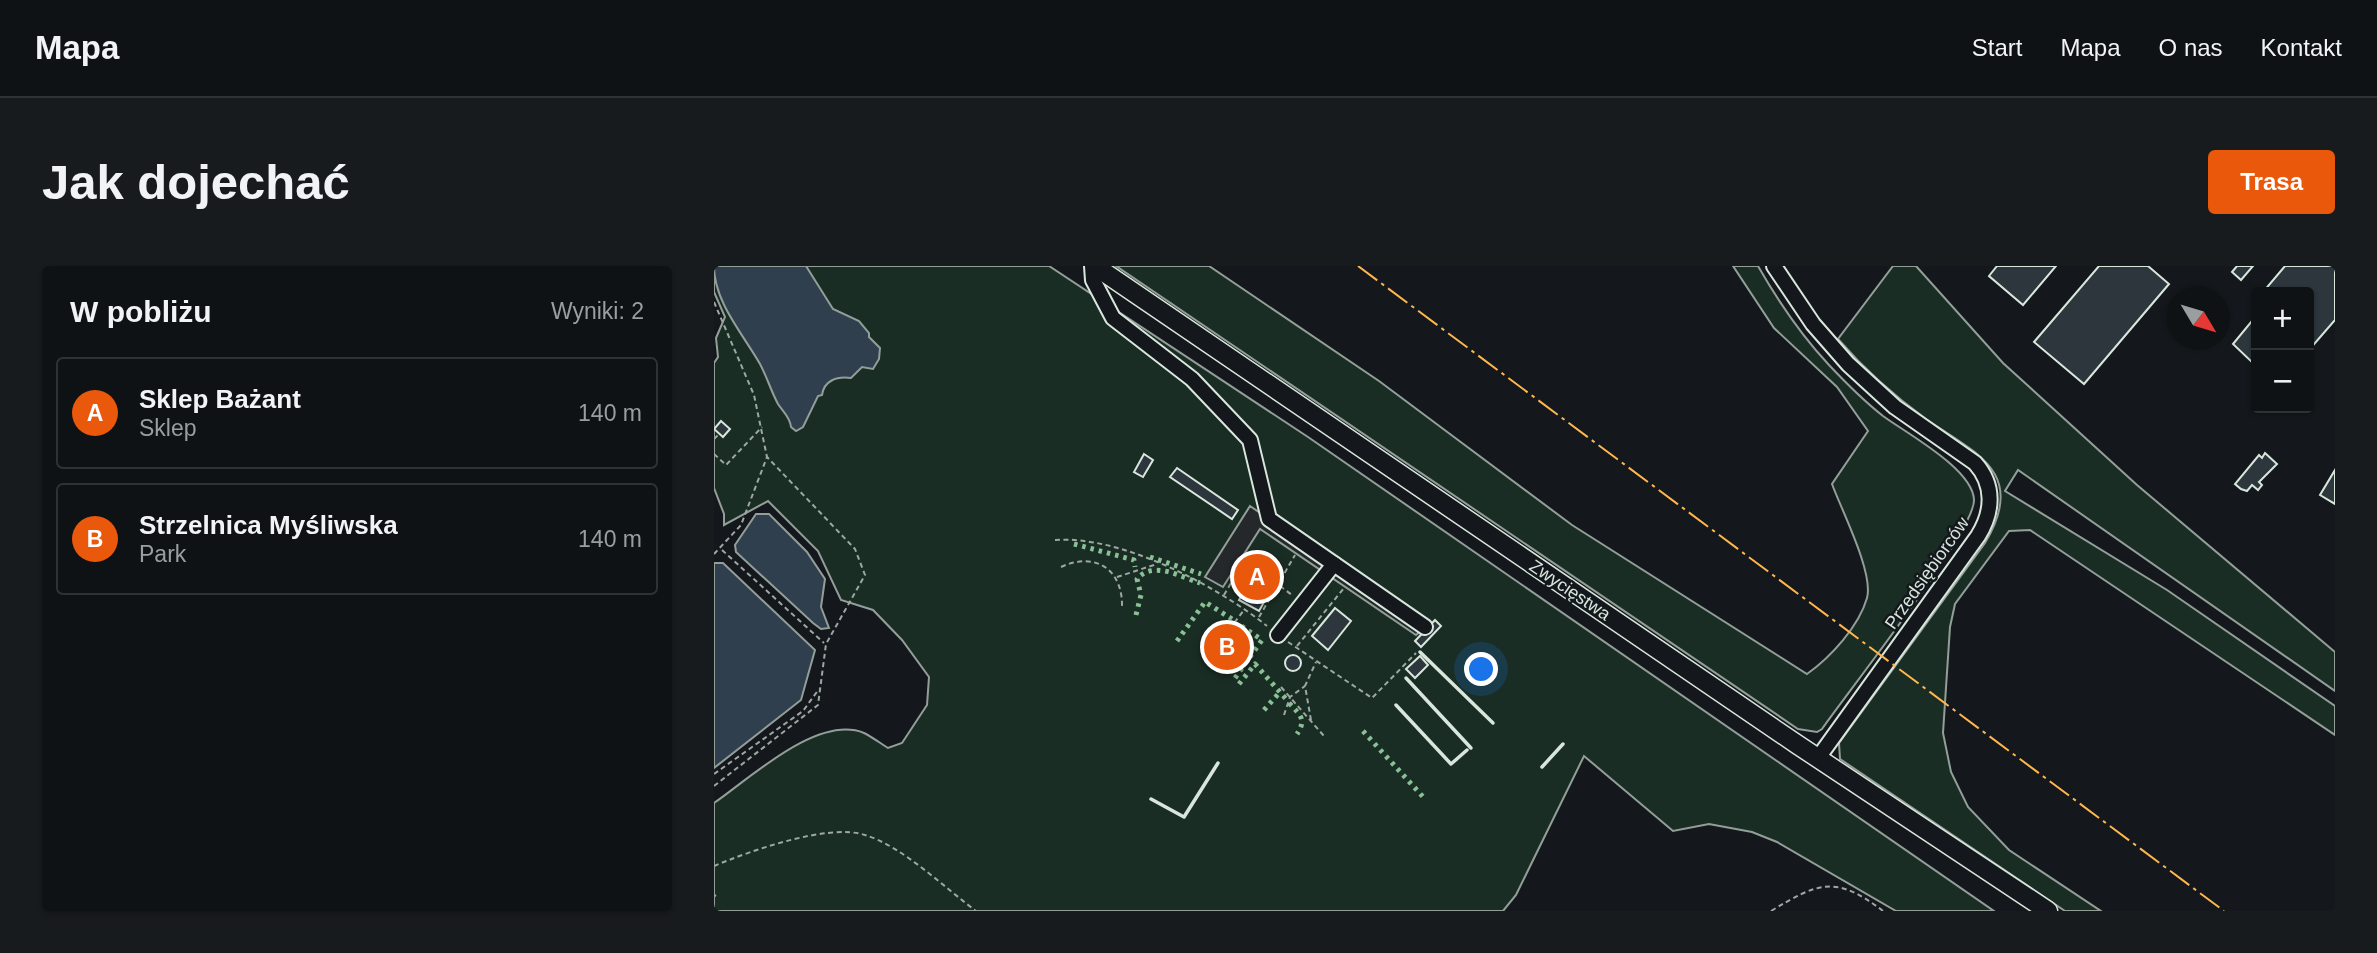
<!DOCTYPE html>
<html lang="pl">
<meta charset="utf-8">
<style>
body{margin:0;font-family:Helvetica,sans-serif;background:#181b1e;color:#f1f3f6}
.controls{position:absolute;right:21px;top:21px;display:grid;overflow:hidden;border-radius:7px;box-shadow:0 2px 5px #0004}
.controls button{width:63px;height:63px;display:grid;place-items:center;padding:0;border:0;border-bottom:2px solid #2f3234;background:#0f1215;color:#f1f3f6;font:35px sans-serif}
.compass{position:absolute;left:1453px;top:21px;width:63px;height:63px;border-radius:50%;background:#0f1215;box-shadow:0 2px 5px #0004;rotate:128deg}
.you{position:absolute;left:768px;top:404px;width:24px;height:24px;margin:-18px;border:5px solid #fff;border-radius:50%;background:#1a73e8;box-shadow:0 0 0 10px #1a73e833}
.badge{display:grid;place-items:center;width:46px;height:46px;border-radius:50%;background:#ea580c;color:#fff;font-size:23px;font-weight:700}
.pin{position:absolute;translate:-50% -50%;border:4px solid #fff;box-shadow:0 2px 7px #0006}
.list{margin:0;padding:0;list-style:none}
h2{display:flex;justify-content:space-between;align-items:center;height:91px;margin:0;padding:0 28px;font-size:30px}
h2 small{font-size:23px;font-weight:400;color:#9b9ea0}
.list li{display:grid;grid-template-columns:46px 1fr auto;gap:21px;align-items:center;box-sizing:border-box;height:112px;margin:0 14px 14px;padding:0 14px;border:2px solid #2f3234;border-radius:7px}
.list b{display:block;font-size:26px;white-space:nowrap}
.list p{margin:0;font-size:23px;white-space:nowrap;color:#9b9ea0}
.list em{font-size:23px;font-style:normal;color:#9b9ea0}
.map{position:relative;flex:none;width:1621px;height:645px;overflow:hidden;border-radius:7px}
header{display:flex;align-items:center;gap:42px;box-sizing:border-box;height:98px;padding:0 35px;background:#0f1215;border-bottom:2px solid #2f3234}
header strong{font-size:33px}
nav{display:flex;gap:38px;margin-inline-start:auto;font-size:24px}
.intro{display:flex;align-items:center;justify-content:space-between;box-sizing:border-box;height:168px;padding:0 42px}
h1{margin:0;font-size:49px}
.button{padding:18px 32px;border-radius:7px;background:#ea580c;color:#fff;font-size:24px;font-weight:700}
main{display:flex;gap:42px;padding:0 42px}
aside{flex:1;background:#0f1215;border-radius:7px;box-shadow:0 2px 5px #0004}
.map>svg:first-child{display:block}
</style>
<header>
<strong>Mapa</strong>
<nav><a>Start</a><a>Mapa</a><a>O nas</a><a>Kontakt</a></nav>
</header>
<div class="intro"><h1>Jak dojechać</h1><a class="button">Trasa</a></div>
<main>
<aside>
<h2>W pobliżu<small>Wyniki: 2</small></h2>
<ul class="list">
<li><span class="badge">A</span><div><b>Sklep Bażant</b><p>Sklep</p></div><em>140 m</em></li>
<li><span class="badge">B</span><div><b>Strzelnica Myśliwska</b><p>Park</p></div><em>140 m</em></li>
</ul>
</aside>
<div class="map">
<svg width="1621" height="645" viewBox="0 0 1621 645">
<rect width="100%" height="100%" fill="#14181c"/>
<g fill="#1a2d24" stroke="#939e99" stroke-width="2">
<path d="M0,0H335L594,171L1280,645H1182L1063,576L1038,566L995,558L959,565L870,490L802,629L789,645H0V537C35,513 104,448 150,467C158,471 166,477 174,482L188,477L213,439L215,411L188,374L159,344L127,334L104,285L54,235L10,259V248L0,222V97L4,91L2,72L11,51L0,26Z"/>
<path d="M402,0H495L665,115L858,259L1093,408C1117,391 1145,360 1153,332C1160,307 1127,243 1118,218L1154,165L1123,121L1060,62L1019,0H1044C1064,35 1087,69 1115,99C1131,116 1150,135 1169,150C1192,167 1259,203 1260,234C1261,265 1133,427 1108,463L1103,466L1084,463Z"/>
<path d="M1179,0H1202L1289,97L1423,219L1621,386V425L1304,204L1291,225L1453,324L1621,440V469L1316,264L1295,265L1241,338L1236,361L1229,467L1237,506L1254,541L1295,584L1387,645H1351L1126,493L1125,477L1271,277C1314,206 1261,187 1212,153C1180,130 1150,103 1124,73Z"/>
</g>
<path fill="#24282b" stroke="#939e99" stroke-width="2" d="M536,240L555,253L711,361L702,369L546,263L509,321L491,311Z"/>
<g fill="#2f3f4d" stroke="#939e99" stroke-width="2">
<path d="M0,0H92L119,43L145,55L155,67V71L166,82L165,93L159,103L148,101L137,112C122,110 110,115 108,129L104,130L89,161L82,165L77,161C76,151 69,146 64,138C57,125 53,111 46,98C29,68 0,36 0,0Z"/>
<path d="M42,248H55L93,286L111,313L107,341L115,362L107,363L99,357L22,286L21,279Z"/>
<path d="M0,297H9L101,384L87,434L0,502Z"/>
</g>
<g fill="#2c363c" stroke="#d8e6dc" stroke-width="2">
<path d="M1283,0H1342L1309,39L1275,10Z"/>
<path d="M1385,0H1434L1455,18L1370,118L1320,76Z"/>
<path d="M1523,0H1539L1527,14L1518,6Z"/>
<path d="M1571,0H1621V54L1595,84V26H1549Z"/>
<path d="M1542,50V100L1519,78Z"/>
<path d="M7,155L16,163L9,171L0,163Z"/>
<path d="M1551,187L1563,198L1545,216L1548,219L1544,224L1538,219L1533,225L1527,223L1521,218L1545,189L1548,192Z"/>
<path d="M430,188L439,194L429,211L420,206Z"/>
<path d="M463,202L524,244L518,253L456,211Z"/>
<path d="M1621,204V238L1606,229Z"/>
<path d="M542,303L562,315L545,345L525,334Z"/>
<path d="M621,342L637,355L614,384L598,370Z"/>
<path d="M721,354L727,360L707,381L701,375Z"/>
<path d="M497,365L521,382L517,387L494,370Z"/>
<circle cx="579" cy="397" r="8"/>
<path d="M706,390L714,399L701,412L692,403Z"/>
</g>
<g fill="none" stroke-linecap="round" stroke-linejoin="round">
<g stroke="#d8e6dc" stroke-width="18">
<g id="minor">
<path d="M378,0L379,14L399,52L478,113L536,174L555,253L711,361"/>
<path d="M1060,0L1099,58L1134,98L1181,141L1261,197C1281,219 1279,246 1264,270L1104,492"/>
<path d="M564,369L620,298"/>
</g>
</g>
<g stroke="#d8e6dc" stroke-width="21">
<path id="major" d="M381,0L1084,479L1334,645"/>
</g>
<g stroke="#9da8a2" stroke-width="2" stroke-dasharray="5 3.5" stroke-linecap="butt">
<path d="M0,36L40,129L53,191L27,259L0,288"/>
<path d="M0,173L5,168"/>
<path d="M0,188L12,199L48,161"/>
<path d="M341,274C407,269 503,320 553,360"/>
<path d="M8,284L110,377"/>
<path d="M347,301C382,285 409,304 408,341"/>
<path d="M403,311L443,298"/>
<path d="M566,320L578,329"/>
<path d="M510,329L531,293L567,313"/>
<path d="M545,351L581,289"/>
<path d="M510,370L530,344"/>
<path d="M574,376L658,432L702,387"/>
<path d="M583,380L630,322"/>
<path d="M567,421L610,470"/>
<path d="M570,449L576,431L591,420"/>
<path d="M597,454L591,420L602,396"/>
<path d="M0,508L89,445L105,423"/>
<path d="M0,520L104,439L112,378L151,309L141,283L53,191"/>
<path d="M0,600C36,585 114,557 151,569C188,580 231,622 262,645"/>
<path d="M0,629L2,630"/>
<path d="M1057,645C1105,616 1122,609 1169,645"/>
</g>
<use href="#minor" stroke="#14181c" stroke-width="14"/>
<use href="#major" stroke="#14181c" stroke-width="18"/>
<g stroke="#8ac095" stroke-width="5" stroke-dasharray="3.5 5" stroke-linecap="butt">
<path d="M360,278L420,294L421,301"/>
<path d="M436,291L487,308"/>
<path d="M422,349L427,329L423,313C439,294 467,311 486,317"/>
<path d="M463,375L491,336L518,353"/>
<path d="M521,412L548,374L526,359"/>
<path d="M525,418L541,398L573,434"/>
<path d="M575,437C586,449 593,453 583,468"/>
<path d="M550,444L566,426"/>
<path d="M649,465L711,533"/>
</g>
<g stroke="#d8e6dc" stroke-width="3.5">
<path d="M706,386L779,457"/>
<path d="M692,412L757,482"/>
<path d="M682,439L737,498L753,484"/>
<path d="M828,501L849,478"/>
<path d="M437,533L470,551L504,497"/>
</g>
<path stroke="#ffb74d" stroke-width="2" stroke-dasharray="24 5 3.5 5" stroke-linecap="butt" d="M644,0L1510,645"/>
</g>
<g text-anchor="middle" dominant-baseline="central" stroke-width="5" stroke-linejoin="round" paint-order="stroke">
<g font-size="18" fill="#d8e6dc" stroke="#14181c">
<text transform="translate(1213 307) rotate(-55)">Przedsiębiorców</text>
<text transform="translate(856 324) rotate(34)">Zwycięstwa</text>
</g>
</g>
</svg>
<div class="controls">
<button>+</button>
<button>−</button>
</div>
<svg class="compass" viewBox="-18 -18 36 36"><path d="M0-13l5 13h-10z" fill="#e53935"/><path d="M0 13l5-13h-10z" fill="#9b9ea0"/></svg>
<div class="you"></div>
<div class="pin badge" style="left:543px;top:311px">A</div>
<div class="pin badge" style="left:513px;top:381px">B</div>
</div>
</main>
